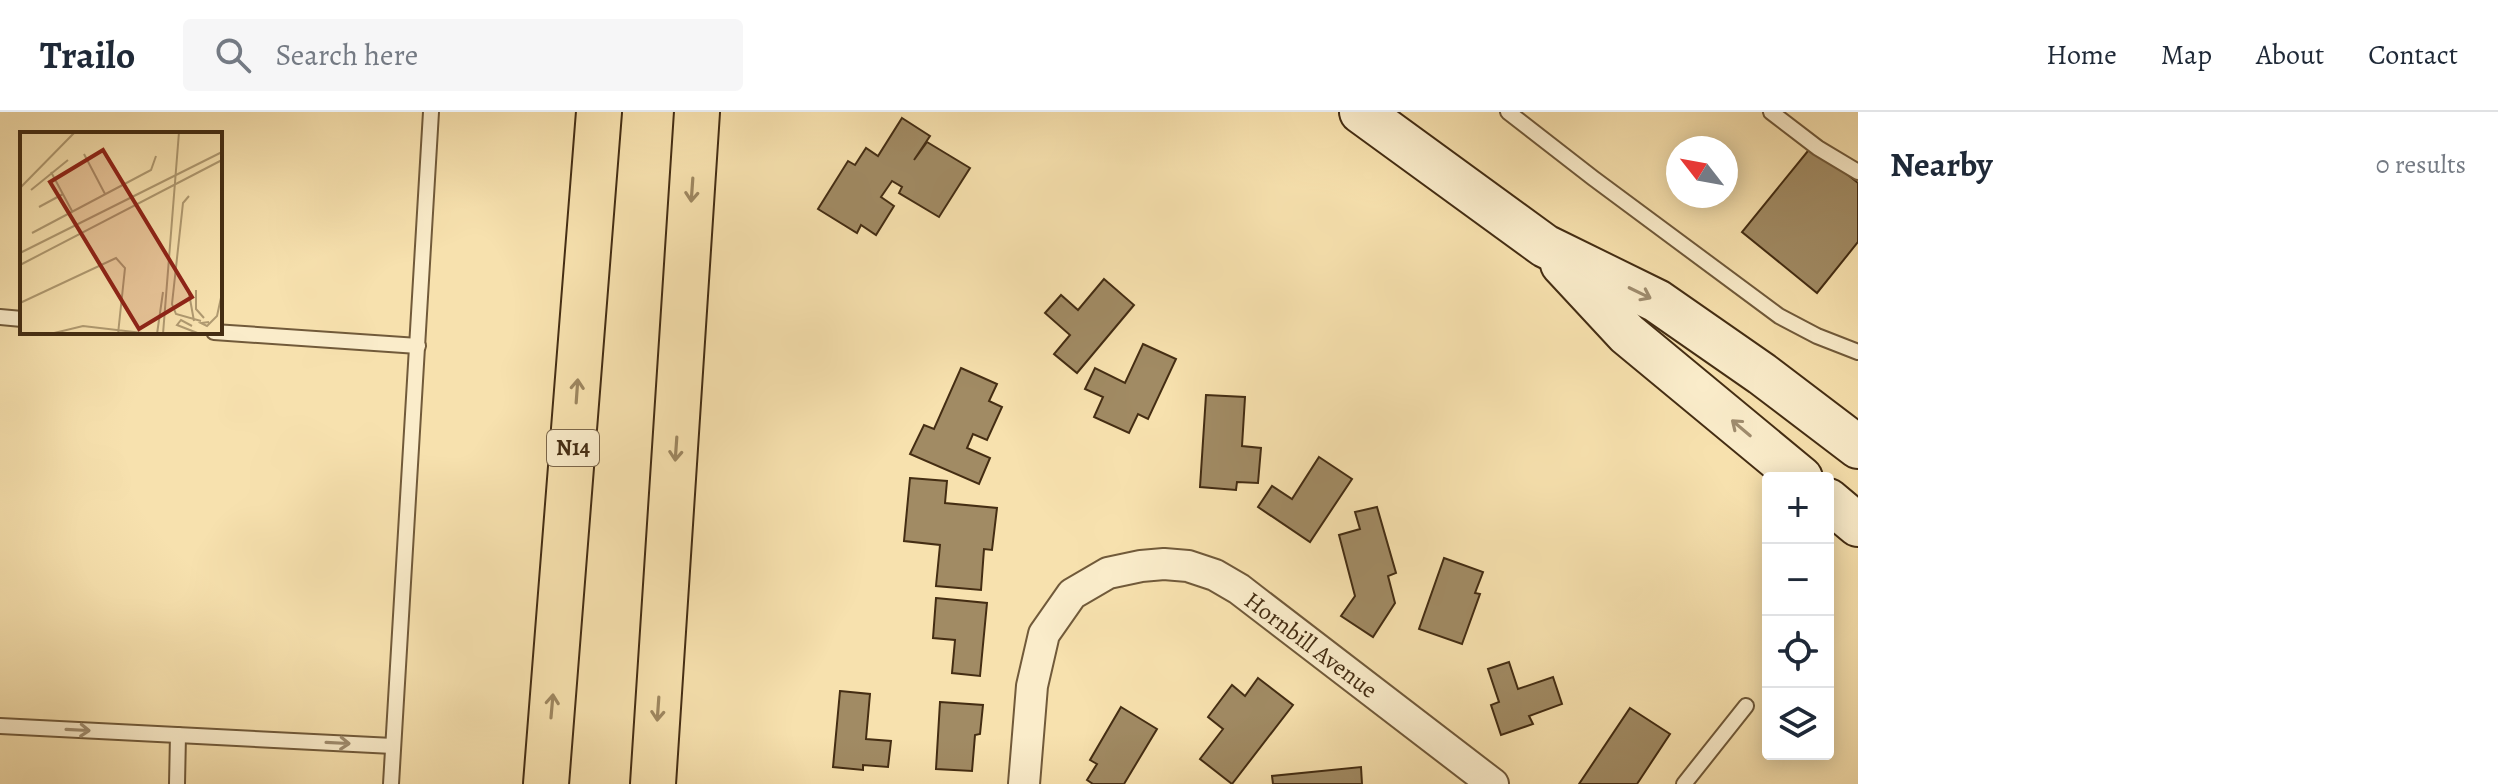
<!DOCTYPE html>
<meta charset="utf-8">
<style>
body{margin:0;font-family:Alegreya,serif;background:#f6f6f7;color:#1f2937}
.controls{position:absolute;right:24px;bottom:24px;display:grid;overflow:hidden;border-radius:8px;box-shadow:0 4px 20px #0003}
.controls button{width:72px;height:72px;display:grid;place-items:center;padding:0;border:0;border-bottom:2px solid #e0e1e3;background:#fff;color:#1f2937;font:40px sans-serif}
.compass{position:absolute;left:1666px;top:24px;width:72px;height:72px;border-radius:50%;background:#fff;box-shadow:0 4px 20px #0003;rotate:301deg}
.list{margin:0;padding:0;list-style:none}
h2{display:flex;justify-content:space-between;align-items:center;height:104px;margin:0;padding:0 32px;font-size:34px}
h2 small{font-size:26px;font-weight:400;color:#747a83}
.icon{flex:none;width:44px;height:44px;fill:none;stroke:currentColor;stroke-width:2;stroke-linecap:round;stroke-linejoin:round}
.map{position:relative;flex:none;width:1858px;height:672px;overflow:hidden}
header{display:flex;align-items:center;gap:48px;box-sizing:border-box;height:112px;padding:0 40px;background:#fff;border-bottom:2px solid #e0e1e3}
header strong{font-size:38px}
nav{display:flex;gap:44px;margin-inline-start:auto;font-size:28px}
.search{width:560px;height:72px;background:#f6f6f7;display:flex;align-items:center;gap:20px;box-sizing:border-box;padding:0 28px;border-radius:8px;color:#747a83;font-size:30px}
main{display:flex}
aside{flex:1;background:#fff}
.map>svg:first-child{display:block}
</style>
<header>
<strong>Trailo</strong>
<div class="search"><svg class="icon" aria-label="search" viewBox="0 0 24 24"><circle cx="10" cy="10" r="6"/><path d="M15 15l6 6"/></svg>Search here</div>
<nav><a>Home</a><a>Map</a><a>About</a><a>Contact</a></nav>
</header>
<main>
<div class="map">
<svg width="1858" height="672" viewBox="0 0 1858 672">
<rect width="100%" height="100%" fill="#f7e1ae"/>
<filter id="stains"><feTurbulence type="fractalNoise" baseFrequency=".0025" numOctaves="4"/><feColorMatrix values="0 0 0 0 .2 0 0 0 0 .09 0 0 0 0 .02 0 0 0 .5 -.17"/></filter>
<radialGradient id="worn" r=".72"><stop offset=".6" stop-color="#630" stop-opacity="0"/><stop offset="1" stop-color="#630" stop-opacity=".3"/></radialGradient>
<g fill="#a18b64" stroke="#442d13" stroke-width="2">
<path d="M902,6L930,24L914,48L927,30L970,56L939,105L899,81L902,75L892,69L881,85L894,94L876,123L861,113L857,121L818,97L848,49L855,53L866,36L878,44Z"/>
<path d="M1812,34L1858,71V130L1817,181L1742,120Z"/>
<path d="M1104,167L1134,193L1077,261L1054,242L1070,223L1045,201L1061,183L1078,198Z"/>
<path d="M1143,232L1176,247L1148,307L1138,302L1129,321L1094,305L1103,285L1085,277L1095,256L1125,271Z"/>
<path d="M961,256L997,272L989,289L1002,295L987,328L973,322L967,336L990,346L979,372L910,342L924,313L934,317Z"/>
<path d="M1206,283L1245,285L1242,334L1261,336L1258,371L1237,370L1236,378L1200,375Z"/>
<path d="M1319,345L1352,367L1310,430L1258,395L1272,374L1292,387Z"/>
<path d="M910,366L947,369L945,391L997,396L992,438L984,437L981,478L936,474L940,433L904,429Z"/>
<path d="M1377,395L1396,461L1388,464L1395,491L1373,525L1341,504L1355,484L1339,423L1360,417L1355,400Z"/>
<path d="M1444,446L1483,460L1475,481L1480,482L1462,532L1419,517Z"/>
<path d="M936,486L987,491L980,564L952,561L955,528L933,526Z"/>
<path d="M1509,550L1518,577L1553,565L1562,592L1529,604L1533,612L1501,623L1491,593L1499,590L1488,557Z"/>
<path d="M1258,566L1293,593L1232,672L1200,647L1223,617L1208,605L1232,573L1245,584Z"/>
<path d="M840,579L870,582L866,627L891,629L888,655L863,653V658L833,655Z"/>
<path d="M940,590L983,593L980,622L975,623L972,659L936,657Z"/>
<path d="M1121,595L1157,617L1124,672H1093L1087,668L1097,652L1090,648Z"/>
<path d="M1630,596L1670,622L1637,672H1579Z"/>
<path d="M1361,655L1362,672H1273L1272,664Z"/>
</g>
<g fill="none" stroke-linecap="round" stroke-linejoin="round">
<g stroke="#715a3a" stroke-width="18">
<g id="service">
<path d="M1508,0L1593,66L1779,204L1817,224L1858,240"/>
<path d="M1771,0L1818,36L1858,60"/>
<path d="M0,205L22,207"/>
<path d="M214,220L418,234"/>
<path d="M0,614L393,634"/>
<path d="M177,672L178,623"/>
<path d="M391,672L431,0"/>
<path d="M1684,672L1746,594"/>
</g>
</g>
<g stroke="#715a3a" stroke-width="34">
<path id="minor" d="M1024,672L1032,574L1044,522L1072,482L1108,461L1141,454L1164,452L1188,454L1215,463L1239,477L1493,672"/>
</g>
<g stroke="#442d13" stroke-width="46">
<g id="secondary">
<path d="M1361,0L1545,134L1657,189L1762,262L1858,335"/>
<path d="M1562,152L1627,222L1801,366"/>
<path d="M1828,388L1858,413"/>
</g>
</g>
<g stroke="#442d13" stroke-width="48">
<g id="motorway">
<path d="M546,672L599,0"/>
<path d="M653,672L697,0"/>
</g>
</g>
<use href="#service" stroke="#faecca" stroke-width="14"/>
<use href="#minor" stroke="#faecca" stroke-width="30"/>
<use href="#secondary" stroke="#faecca" stroke-width="42"/>
<use href="#motorway" stroke="#f7e1ae" stroke-width="44"/>
</g>
<defs><path id="oneway-shaft" d="M-6 0H5M1.5-3L5.5 0L1.5 3" fill="none" stroke-width="1.6" stroke-linecap="round" stroke-linejoin="round" transform="scale(2)"/></defs>
<g stroke="#9e8760">
<use href="#oneway-shaft" transform="translate(692 78) rotate(94)"/>
<use href="#oneway-shaft" transform="translate(577 279) rotate(-86)"/>
<use href="#oneway-shaft" transform="translate(676 337) rotate(94)"/>
<use href="#oneway-shaft" transform="translate(552 594) rotate(-85)"/>
<use href="#oneway-shaft" transform="translate(658 597) rotate(94)"/>
</g>
<g stroke="#9f8c6e">
<use href="#oneway-shaft" transform="translate(1640 181) rotate(26)"/>
<use href="#oneway-shaft" transform="translate(1741 316) rotate(-140)"/>
<use href="#oneway-shaft" transform="translate(78 618) rotate(3)"/>
<use href="#oneway-shaft" transform="translate(338 631) rotate(3)"/>
</g>
<g text-anchor="middle" dominant-baseline="central" stroke-width="8" stroke-linejoin="round" paint-order="stroke">
<rect fill="#faecca" stroke="#7b664a" stroke-width="2" x="547" y="318" width="52" height="36" rx="6"/>
<g font-size="22" font-weight="bold" fill="#442d13">
<text x="573" y="336">N14</text>
</g>
<g font-size="24" fill="#442d13" stroke="#faecca">
<text transform="translate(1311 533) rotate(37)">Hornbill Avenue</text>
</g>
</g>
<g transform="translate(20 20)">
<rect width="202" height="202" fill="#f7e1ae"/>
<path fill="none" stroke="#af9970" stroke-width="2" d="M64,22L85,62M31,40L52,79M0,56L55,0M11,58L48,28M169,64L163,71L152,172L156,182L181,189M19,75L43,62M12,101L131,38L136,24M0,121L202,20M0,133L202,28M168,156L174,189M176,158V177L184,186M0,171L96,126L105,136L98,202M189,190L181,191L187,194L197,184L202,161M172,194L161,188L157,193L180,202M30,202L63,194L131,202M137,202L143,160M143,202L159,0"/>
<path fill="#8f2418" fill-opacity="0.15" stroke="#8f2418" stroke-width="4" d="M83,18L172,165L119,197L30,50Z"/>
<rect width="202" height="202" fill="none" stroke="#442d13" stroke-width="4"/>
</g>
<rect width="100%" height="100%" filter="url(#stains)"/>
<rect width="100%" height="100%" fill="url(#worn)"/>
</svg>
<div class="controls">
<button>+</button>
<button>−</button>
<button><svg class="icon" aria-label="locate" viewBox="0 0 24 24"><circle cx="12" cy="12" r="6"/><path d="M12 2v4M12 18v4M2 12h4M18 12h4"/></svg></button>
<button><svg class="icon" aria-label="layers" viewBox="0 0 24 24"><path d="M12 4l9 5-9 5-9-5zM3 14l9 5 9-5"/></svg></button>
</div>
<svg class="compass" viewBox="-18 -18 36 36"><path d="M0-13l5 13h-10z" fill="#e53935"/><path d="M0 13l5-13h-10z" fill="#747a83"/></svg>
</div>
<aside>
<h2>Nearby<small>0 results</small></h2>
<ul class="list">
</ul>
</aside>
</main>
